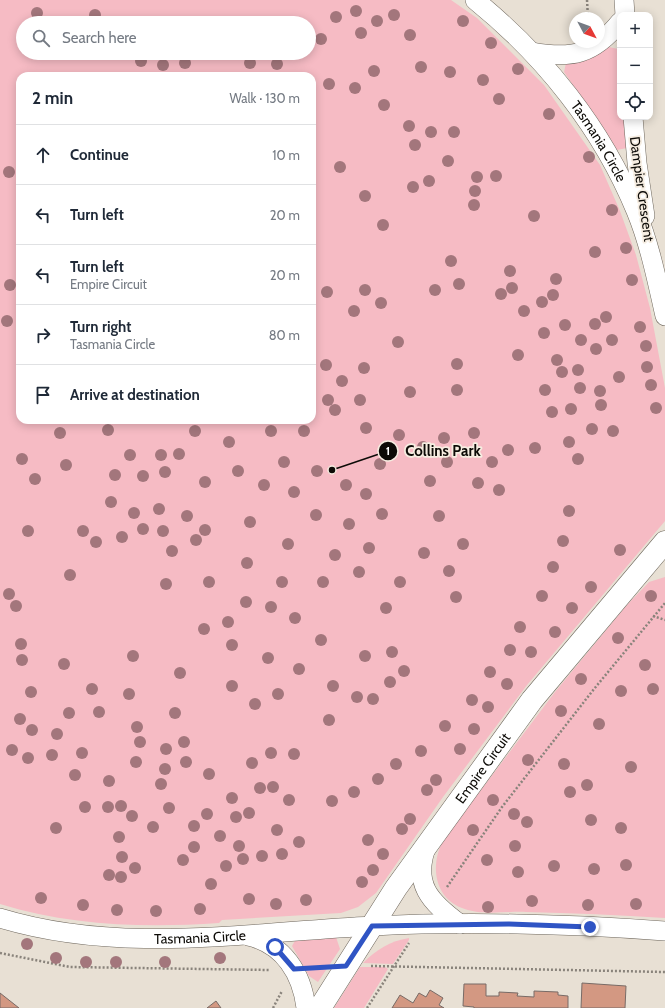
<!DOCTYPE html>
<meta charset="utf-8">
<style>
body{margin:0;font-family:Cabin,sans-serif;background:#f2f2f3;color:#1f2937}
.controls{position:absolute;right:12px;top:12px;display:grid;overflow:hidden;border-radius:8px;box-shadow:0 2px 10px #0003}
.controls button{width:36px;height:36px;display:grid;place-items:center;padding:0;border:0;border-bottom:1px solid #e0e1e3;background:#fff;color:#1f2937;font:20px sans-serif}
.compass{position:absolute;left:569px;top:12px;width:36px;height:36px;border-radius:50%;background:#fff;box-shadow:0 2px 10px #0003;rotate:131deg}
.stop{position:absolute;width:12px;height:12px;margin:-9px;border:3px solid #2f54c4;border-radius:50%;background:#fff}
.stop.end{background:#2f54c4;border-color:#fff;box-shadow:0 1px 4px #0008}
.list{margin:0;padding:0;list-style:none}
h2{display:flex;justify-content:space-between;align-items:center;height:52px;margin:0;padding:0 16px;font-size:17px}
h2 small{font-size:13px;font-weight:400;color:#747a83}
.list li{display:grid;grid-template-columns:26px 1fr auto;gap:12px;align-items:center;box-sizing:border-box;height:60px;padding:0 16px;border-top:1px solid #e0e1e3}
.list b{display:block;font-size:15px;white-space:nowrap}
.list p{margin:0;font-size:13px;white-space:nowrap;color:#747a83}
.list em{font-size:13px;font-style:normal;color:#747a83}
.icon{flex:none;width:22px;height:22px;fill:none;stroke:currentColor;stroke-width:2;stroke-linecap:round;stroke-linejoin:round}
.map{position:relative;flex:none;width:665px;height:1008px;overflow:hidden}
.search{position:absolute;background:#fff;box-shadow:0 2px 10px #0003;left:16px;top:16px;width:300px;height:44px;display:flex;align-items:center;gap:10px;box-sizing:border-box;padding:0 14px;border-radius:22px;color:#747a83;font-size:15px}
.panel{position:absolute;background:#fff;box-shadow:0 2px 10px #0003;left:16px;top:72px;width:300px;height:352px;border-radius:12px}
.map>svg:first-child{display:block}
</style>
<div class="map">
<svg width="665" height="1008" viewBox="0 0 665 1008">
<rect width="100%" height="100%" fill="#e8e0d4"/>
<g fill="#f6bbc4" fill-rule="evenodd">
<path d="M0,0H451L477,18L544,85L600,165L620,211L636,255L650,308L665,388V521L527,685L443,797L376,893L358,907L341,913L222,920L219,923C146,928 71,926 0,904ZM23,23H309V53H23ZM20,76H312V420H20Z"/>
<path d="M609,47L618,49L620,117H624L627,148L617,150L564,72L566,63L586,57Z"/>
<path d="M665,577V918C619,915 572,913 526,912C506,911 481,916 462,908C433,897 430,863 444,839L555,692L626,606L649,582Z"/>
<path d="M336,937L340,949L318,982L309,976L292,946L296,939Z"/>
<path d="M409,938V940L393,964L363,963C376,950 390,941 409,938Z"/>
<path d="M360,967H385L388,969L364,1008H334Z"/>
</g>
<g fill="#d39882" stroke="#786b66">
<path d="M582,983L626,986L625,1008H581Z"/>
<path d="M464,984H486V996H499V992L518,993L517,996L534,997V991L558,992V995L568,996V1008H474V1007L463,1006Z"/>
<path d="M430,990L443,998L439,1005L444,1008H392L400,995L413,1003L419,993L426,997Z"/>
<path d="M0,993L19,1008H0Z"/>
<path d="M216,1001L221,1008H207Z"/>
</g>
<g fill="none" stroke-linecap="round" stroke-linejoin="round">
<g stroke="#6d665c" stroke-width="20">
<g id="minor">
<path id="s1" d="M475,0C544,56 602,128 636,211C650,245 657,281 665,316"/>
<path d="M624,0L625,15"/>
<path d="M532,52C572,59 593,55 620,22"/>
<path d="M633,117L637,163L645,216"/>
<path d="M427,845C412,884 430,902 460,924"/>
<path id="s2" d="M0,918C122,955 249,932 373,926C470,921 568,924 665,931"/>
<path d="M248,936C284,944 302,974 306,1008"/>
</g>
</g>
<g stroke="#6d665c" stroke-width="23">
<g id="tertiary">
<path id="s3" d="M320,1008L396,888L532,700L665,542"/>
</g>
</g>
<g stroke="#89837b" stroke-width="2.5" stroke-dasharray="2 2" stroke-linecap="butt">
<path d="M587,0L588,18"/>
<path d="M653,616L665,620"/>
<path d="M447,887L502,807L594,689L665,603"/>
<path d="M0,953L70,967L270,970"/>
<path d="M371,966L665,972"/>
<path d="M273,1008L282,991"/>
<path d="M367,1008L409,943"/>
</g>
<use href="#minor" stroke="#fff" stroke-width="19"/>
<use href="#tertiary" stroke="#fff" stroke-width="22"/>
</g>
<g fill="#a3767c">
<circle cx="356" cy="11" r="6"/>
<circle cx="37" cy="13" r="6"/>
<circle cx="95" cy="15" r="6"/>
<circle cx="394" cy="15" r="6"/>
<circle cx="336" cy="17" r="6"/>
<circle cx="377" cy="21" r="6"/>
<circle cx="463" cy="21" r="6"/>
<circle cx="361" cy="33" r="6"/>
<circle cx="410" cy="35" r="6"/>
<circle cx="321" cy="39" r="6"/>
<circle cx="491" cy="43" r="6"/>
<circle cx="141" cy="61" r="6"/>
<circle cx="185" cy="63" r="6"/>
<circle cx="250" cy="63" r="6"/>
<circle cx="277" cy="64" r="6"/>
<circle cx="163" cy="65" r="6"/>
<circle cx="421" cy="67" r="6"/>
<circle cx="518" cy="69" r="6"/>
<circle cx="374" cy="71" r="6"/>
<circle cx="450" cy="72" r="6"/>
<circle cx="483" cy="80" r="6"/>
<circle cx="329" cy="84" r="6"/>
<circle cx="355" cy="88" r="6"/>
<circle cx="499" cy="99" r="6"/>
<circle cx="384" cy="105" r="6"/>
<circle cx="549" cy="114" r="6"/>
<circle cx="409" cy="126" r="6"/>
<circle cx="431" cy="132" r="6"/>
<circle cx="454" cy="132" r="6"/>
<circle cx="415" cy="145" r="6"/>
<circle cx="589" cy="157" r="6"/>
<circle cx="448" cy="161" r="6"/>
<circle cx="340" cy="167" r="6"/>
<circle cx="9" cy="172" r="6"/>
<circle cx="496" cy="176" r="6"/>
<circle cx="477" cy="177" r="6"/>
<circle cx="429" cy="181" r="6"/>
<circle cx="413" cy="187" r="6"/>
<circle cx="475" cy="191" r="6"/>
<circle cx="365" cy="196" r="6"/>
<circle cx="474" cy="205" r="6"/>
<circle cx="612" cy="210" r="6"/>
<circle cx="534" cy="216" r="6"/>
<circle cx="383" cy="225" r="6"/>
<circle cx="626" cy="248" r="6"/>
<circle cx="595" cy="252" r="6"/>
<circle cx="451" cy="261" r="6"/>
<circle cx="510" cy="271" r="6"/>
<circle cx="556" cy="279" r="6"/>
<circle cx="632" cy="280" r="6"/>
<circle cx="459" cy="284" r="6"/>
<circle cx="10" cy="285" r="6"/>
<circle cx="512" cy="288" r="6"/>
<circle cx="365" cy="290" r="6"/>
<circle cx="435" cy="290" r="6"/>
<circle cx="327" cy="292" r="6"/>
<circle cx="501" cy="294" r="6"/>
<circle cx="553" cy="295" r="6"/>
<circle cx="542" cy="302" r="6"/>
<circle cx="381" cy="303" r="6"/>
<circle cx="354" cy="311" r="6"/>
<circle cx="524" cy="311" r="6"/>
<circle cx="606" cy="317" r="6"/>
<circle cx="7" cy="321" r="6"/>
<circle cx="595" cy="324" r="6"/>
<circle cx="565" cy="325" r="6"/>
<circle cx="640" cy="327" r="6"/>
<circle cx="544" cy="333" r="6"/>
<circle cx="581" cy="340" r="6"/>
<circle cx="612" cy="340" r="6"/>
<circle cx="398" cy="342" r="6"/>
<circle cx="646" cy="346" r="6"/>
<circle cx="596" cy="349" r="6"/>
<circle cx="518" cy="355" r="6"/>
<circle cx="557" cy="360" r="6"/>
<circle cx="457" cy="364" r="6"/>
<circle cx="326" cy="365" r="6"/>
<circle cx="647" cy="367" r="6"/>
<circle cx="364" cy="368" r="6"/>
<circle cx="578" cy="370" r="6"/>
<circle cx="562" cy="372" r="6"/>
<circle cx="619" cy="377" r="6"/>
<circle cx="342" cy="381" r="6"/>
<circle cx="651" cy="385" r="6"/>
<circle cx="580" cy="388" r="6"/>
<circle cx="457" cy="390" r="6"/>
<circle cx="545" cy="390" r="6"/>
<circle cx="600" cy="391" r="6"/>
<circle cx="410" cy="392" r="6"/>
<circle cx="328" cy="400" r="6"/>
<circle cx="360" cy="400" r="6"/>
<circle cx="601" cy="405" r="6"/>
<circle cx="656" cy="408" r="6"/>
<circle cx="571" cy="409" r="6"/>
<circle cx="335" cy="410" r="6"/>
<circle cx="552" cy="412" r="6"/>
<circle cx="366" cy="428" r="6"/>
<circle cx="592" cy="429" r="6"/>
<circle cx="108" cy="430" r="6"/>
<circle cx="195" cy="431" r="6"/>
<circle cx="271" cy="431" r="6"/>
<circle cx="304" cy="431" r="6"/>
<circle cx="613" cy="431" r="6"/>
<circle cx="60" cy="433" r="6"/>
<circle cx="474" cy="433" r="6"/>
<circle cx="399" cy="435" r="6"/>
<circle cx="444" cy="438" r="6"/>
<circle cx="229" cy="442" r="6"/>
<circle cx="569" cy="442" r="6"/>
<circle cx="423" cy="447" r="6"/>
<circle cx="535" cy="448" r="6"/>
<circle cx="508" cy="450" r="6"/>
<circle cx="179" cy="454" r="6"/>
<circle cx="130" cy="455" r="6"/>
<circle cx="161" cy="455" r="6"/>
<circle cx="22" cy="459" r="6"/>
<circle cx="578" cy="459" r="6"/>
<circle cx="284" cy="462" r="6"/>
<circle cx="447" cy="462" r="6"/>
<circle cx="492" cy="462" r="6"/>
<circle cx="380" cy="464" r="6"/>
<circle cx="66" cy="465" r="6"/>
<circle cx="238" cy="471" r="6"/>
<circle cx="317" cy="471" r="6"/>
<circle cx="165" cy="472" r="6"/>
<circle cx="115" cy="475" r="6"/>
<circle cx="143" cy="476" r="6"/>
<circle cx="35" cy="479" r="6"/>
<circle cx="430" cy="481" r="6"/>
<circle cx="205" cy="482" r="6"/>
<circle cx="478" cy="483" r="6"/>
<circle cx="264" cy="485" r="6"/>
<circle cx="346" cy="485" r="6"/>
<circle cx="499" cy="490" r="6"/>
<circle cx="294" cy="492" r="6"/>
<circle cx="366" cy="494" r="6"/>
<circle cx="111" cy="502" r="6"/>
<circle cx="159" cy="509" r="6"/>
<circle cx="569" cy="511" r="6"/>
<circle cx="134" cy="513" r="6"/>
<circle cx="382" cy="514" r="6"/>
<circle cx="316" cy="515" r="6"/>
<circle cx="187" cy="516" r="6"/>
<circle cx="439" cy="516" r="6"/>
<circle cx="250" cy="522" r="6"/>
<circle cx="349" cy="524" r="6"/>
<circle cx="143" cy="529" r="6"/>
<circle cx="205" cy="530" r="6"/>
<circle cx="28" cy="531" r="6"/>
<circle cx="83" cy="531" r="6"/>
<circle cx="163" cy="531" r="6"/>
<circle cx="122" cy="537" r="6"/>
<circle cx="196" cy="540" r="6"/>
<circle cx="563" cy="541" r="6"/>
<circle cx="96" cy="542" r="6"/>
<circle cx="288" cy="544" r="6"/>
<circle cx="463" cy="544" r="6"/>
<circle cx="369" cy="548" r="6"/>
<circle cx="620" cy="550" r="6"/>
<circle cx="172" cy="551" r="6"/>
<circle cx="424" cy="553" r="6"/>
<circle cx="335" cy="555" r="6"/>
<circle cx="247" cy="563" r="6"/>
<circle cx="553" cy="567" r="6"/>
<circle cx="449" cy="571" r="6"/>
<circle cx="359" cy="572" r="6"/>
<circle cx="70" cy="575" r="6"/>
<circle cx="209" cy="582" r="6"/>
<circle cx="282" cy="582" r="6"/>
<circle cx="323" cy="582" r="6"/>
<circle cx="400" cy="582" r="6"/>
<circle cx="166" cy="584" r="6"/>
<circle cx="591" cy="587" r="6"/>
<circle cx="9" cy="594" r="6"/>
<circle cx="542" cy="596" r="6"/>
<circle cx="651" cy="596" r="6"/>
<circle cx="456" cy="597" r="6"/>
<circle cx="246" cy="602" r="6"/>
<circle cx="16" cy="606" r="6"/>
<circle cx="271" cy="607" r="6"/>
<circle cx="386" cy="608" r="6"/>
<circle cx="572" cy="608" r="6"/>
<circle cx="295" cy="618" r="6"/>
<circle cx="228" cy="622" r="6"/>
<circle cx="520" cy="627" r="6"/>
<circle cx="204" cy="629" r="6"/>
<circle cx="555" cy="632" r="6"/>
<circle cx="618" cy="638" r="6"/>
<circle cx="321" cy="640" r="6"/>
<circle cx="21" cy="644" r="6"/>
<circle cx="232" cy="645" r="6"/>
<circle cx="510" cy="650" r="6"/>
<circle cx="392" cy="652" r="6"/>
<circle cx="531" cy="652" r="6"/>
<circle cx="133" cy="656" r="6"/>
<circle cx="365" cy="656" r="6"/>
<circle cx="268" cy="658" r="6"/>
<circle cx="22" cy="660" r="6"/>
<circle cx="64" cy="664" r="6"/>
<circle cx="645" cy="665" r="6"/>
<circle cx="299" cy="669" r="6"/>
<circle cx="404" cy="671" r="6"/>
<circle cx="490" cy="672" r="6"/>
<circle cx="180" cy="673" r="6"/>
<circle cx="581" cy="679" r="6"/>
<circle cx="390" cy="682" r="6"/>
<circle cx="507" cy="684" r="6"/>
<circle cx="232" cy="686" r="6"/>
<circle cx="333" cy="686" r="6"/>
<circle cx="92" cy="689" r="6"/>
<circle cx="653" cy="689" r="6"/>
<circle cx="621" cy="691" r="6"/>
<circle cx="31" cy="692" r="6"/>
<circle cx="129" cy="694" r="6"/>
<circle cx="278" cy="694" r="6"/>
<circle cx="357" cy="697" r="6"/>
<circle cx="373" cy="699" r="6"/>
<circle cx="472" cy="700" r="6"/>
<circle cx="255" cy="704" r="6"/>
<circle cx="488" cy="707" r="6"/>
<circle cx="561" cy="711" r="6"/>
<circle cx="99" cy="712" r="6"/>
<circle cx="69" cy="713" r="6"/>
<circle cx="175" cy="713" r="6"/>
<circle cx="20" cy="719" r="6"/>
<circle cx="329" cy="720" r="6"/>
<circle cx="599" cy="724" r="6"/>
<circle cx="445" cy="726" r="6"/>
<circle cx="137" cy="727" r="6"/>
<circle cx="474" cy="729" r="6"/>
<circle cx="32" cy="730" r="6"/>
<circle cx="57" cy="734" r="6"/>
<circle cx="140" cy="742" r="6"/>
<circle cx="184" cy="742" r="6"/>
<circle cx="166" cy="749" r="6"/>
<circle cx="460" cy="749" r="6"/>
<circle cx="12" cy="750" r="6"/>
<circle cx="421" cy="751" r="6"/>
<circle cx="82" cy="753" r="6"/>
<circle cx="271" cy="753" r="6"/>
<circle cx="294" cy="754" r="6"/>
<circle cx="52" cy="755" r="6"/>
<circle cx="28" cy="758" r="6"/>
<circle cx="528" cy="760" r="6"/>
<circle cx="136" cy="762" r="6"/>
<circle cx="186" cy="762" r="6"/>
<circle cx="252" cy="763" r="6"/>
<circle cx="396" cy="764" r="6"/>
<circle cx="564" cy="764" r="6"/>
<circle cx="631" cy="767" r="6"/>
<circle cx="165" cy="769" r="6"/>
<circle cx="209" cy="774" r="6"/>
<circle cx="75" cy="775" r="6"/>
<circle cx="378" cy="779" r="6"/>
<circle cx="436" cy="780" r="6"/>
<circle cx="109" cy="781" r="6"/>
<circle cx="161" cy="784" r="6"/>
<circle cx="587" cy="785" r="6"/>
<circle cx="273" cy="787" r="6"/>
<circle cx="260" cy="788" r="6"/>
<circle cx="427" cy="790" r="6"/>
<circle cx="354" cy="792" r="6"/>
<circle cx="570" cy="792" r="6"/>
<circle cx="232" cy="798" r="6"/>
<circle cx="289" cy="800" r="6"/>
<circle cx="493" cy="800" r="6"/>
<circle cx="332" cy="801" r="6"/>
<circle cx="121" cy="806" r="6"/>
<circle cx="85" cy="807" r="6"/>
<circle cx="108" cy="807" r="6"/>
<circle cx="169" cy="808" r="6"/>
<circle cx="249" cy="813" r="6"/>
<circle cx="207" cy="814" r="6"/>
<circle cx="514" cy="814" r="6"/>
<circle cx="132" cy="816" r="6"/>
<circle cx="236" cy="817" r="6"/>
<circle cx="410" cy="819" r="6"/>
<circle cx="591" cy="820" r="6"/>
<circle cx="527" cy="822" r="6"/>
<circle cx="194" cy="826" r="6"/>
<circle cx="153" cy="827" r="6"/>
<circle cx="56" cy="828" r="6"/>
<circle cx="621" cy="828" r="6"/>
<circle cx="402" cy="829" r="6"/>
<circle cx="277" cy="830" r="6"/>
<circle cx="473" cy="830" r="6"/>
<circle cx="220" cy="836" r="6"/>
<circle cx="119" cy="837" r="6"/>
<circle cx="368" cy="840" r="6"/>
<circle cx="299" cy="842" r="6"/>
<circle cx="239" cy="846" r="6"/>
<circle cx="515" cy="846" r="6"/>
<circle cx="194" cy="847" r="6"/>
<circle cx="282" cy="854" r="6"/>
<circle cx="383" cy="854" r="6"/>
<circle cx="262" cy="856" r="6"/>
<circle cx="122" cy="857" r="6"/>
<circle cx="243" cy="859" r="6"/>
<circle cx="183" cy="860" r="6"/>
<circle cx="487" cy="860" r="6"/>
<circle cx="626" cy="865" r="6"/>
<circle cx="226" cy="866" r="6"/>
<circle cx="554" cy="866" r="6"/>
<circle cx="135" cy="868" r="6"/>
<circle cx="594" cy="869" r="6"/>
<circle cx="373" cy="870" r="6"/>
<circle cx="518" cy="872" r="6"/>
<circle cx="109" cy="875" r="6"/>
<circle cx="121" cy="877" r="6"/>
<circle cx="362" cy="882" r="6"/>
<circle cx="211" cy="884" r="6"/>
<circle cx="41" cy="898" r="6"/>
<circle cx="249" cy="899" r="6"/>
<circle cx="306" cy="900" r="6"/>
<circle cx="532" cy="901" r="6"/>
<circle cx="276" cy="904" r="6"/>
<circle cx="636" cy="904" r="6"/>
<circle cx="83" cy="905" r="6"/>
<circle cx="588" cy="905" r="6"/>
<circle cx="488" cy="907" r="6"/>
<circle cx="200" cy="909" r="6"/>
<circle cx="117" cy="910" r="6"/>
<circle cx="156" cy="911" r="6"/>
<circle cx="27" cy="944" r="6"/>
<circle cx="56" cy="958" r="6"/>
<circle cx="220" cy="958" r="6"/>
<circle cx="86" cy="962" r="6"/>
<circle cx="116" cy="962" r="6"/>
<circle cx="165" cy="962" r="6"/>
</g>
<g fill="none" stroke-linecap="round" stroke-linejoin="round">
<path stroke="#2f54c4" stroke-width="5" d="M275,947L294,969L346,966L372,926L509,924L590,927"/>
</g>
<g text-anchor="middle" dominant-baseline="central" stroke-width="3.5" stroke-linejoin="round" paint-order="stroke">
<g font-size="14" fill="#0d0b07" stroke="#f6ede1">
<text stroke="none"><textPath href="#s1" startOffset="189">Tasmania Circle</textPath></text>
<text transform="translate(642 189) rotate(82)">Dampier Crescent</text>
<text stroke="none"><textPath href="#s3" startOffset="290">Empire Circuit</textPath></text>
<text stroke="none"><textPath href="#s2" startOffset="202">Tasmania Circle</textPath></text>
</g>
</g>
<path fill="none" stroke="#0d0b07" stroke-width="1.5" d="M332 470L388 451"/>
<g fill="#0d0b07" stroke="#f6ede1" stroke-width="1.5">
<circle cx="332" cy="470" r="4"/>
<circle cx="388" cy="451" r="10"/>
</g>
<g font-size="12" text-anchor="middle" font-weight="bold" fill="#fff">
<text x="388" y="455">1</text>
</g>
<g font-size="15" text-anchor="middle" font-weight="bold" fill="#0d0b07" stroke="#f6ede1" stroke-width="3.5" stroke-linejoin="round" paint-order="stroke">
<text x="443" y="456">Collins Park</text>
</g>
</svg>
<div class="controls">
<button>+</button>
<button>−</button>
<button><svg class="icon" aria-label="locate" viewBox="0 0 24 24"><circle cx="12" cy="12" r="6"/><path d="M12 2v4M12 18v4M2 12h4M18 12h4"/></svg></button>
</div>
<svg class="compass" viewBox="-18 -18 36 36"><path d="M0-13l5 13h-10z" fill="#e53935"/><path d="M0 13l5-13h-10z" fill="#747a83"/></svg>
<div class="stop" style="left:275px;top:947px"></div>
<div class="stop end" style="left:590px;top:927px"></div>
<div class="search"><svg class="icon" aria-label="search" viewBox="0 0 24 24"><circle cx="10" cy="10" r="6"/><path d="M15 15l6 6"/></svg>Search here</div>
<section class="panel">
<h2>2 min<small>Walk · 130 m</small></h2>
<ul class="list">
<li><svg class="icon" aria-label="ahead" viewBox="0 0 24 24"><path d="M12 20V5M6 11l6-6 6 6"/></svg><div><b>Continue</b></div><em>10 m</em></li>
<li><svg class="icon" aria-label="left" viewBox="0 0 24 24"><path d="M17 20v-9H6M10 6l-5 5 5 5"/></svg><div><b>Turn left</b></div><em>20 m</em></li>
<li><svg class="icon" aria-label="left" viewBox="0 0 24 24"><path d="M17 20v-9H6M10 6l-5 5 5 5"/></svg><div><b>Turn left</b><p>Empire Circuit</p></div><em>20 m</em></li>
<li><svg class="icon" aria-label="right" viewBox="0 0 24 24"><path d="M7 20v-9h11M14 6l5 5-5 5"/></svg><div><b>Turn right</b><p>Tasmania Circle</p></div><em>80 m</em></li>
<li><svg class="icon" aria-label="arrive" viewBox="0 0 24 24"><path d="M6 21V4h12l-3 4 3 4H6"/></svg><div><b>Arrive at destination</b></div></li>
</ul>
</section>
</div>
